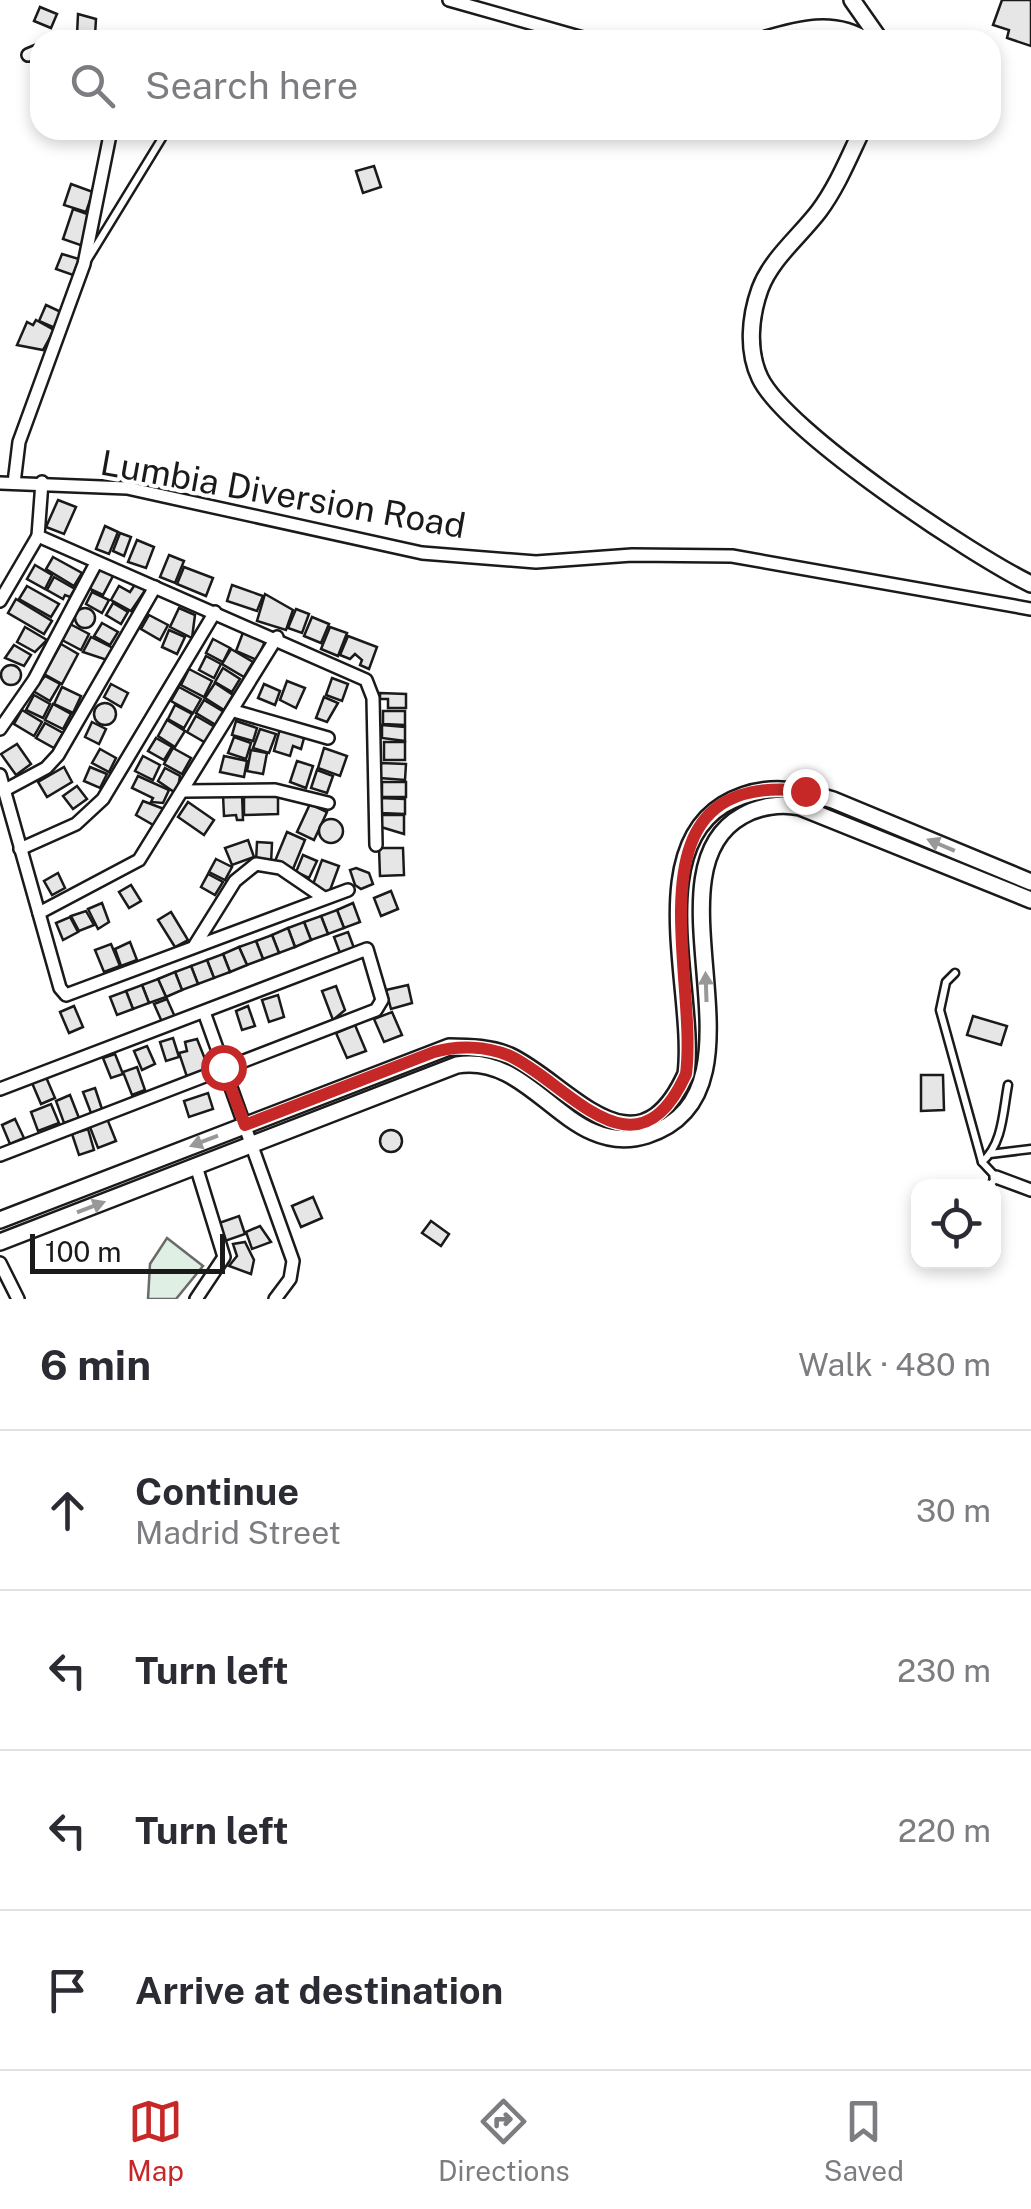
<!DOCTYPE html>
<meta charset="utf-8">
<style>
body{margin:0;font-family:"Public Sans",sans-serif;background:#f7f7f7;color:#2b2b33}
.controls{position:absolute;right:30px;bottom:30px;display:grid;overflow:hidden;border-radius:20px;box-shadow:0 5px 15px #0003}
.controls button{width:90px;height:90px;display:grid;place-items:center;padding:0;border:0;border-bottom:2px solid #e1e1e2;background:#fff;color:#2b2b33;font:50px sans-serif}
.scale{position:absolute;left:30px;bottom:25px;width:195px;box-sizing:border-box;padding-left:10px;border:5px solid #1a1a1a;border-top:0;font-size:28px;line-height:35px;white-space:nowrap;color:#1a1a1a;-webkit-text-stroke:8px #fff;paint-order:stroke}
.stop{position:absolute;width:30px;height:30px;margin:-22px;border:8px solid #c62828;border-radius:50%;background:#fff}
.stop.end{background:#c62828;border-color:#fff;box-shadow:0 2px 10px #0008}
.list{margin:0;padding:0;list-style:none}
h2{display:flex;justify-content:space-between;align-items:center;height:130px;margin:0;padding:0 40px;font-size:42px}
h2 small{font-size:32px;font-weight:400;color:#7c7c81}
.list li{display:grid;grid-template-columns:65px 1fr auto;gap:30px;align-items:center;box-sizing:border-box;height:160px;padding:0 40px;border-top:2px solid #e1e1e2}
.list b{display:block;font-size:38px;white-space:nowrap}
.list p{margin:0;font-size:32px;white-space:nowrap;color:#7c7c81}
.list em{font-size:32px;font-style:normal;color:#7c7c81}
.icon{flex:none;width:55px;height:55px;fill:none;stroke:currentColor;stroke-width:2;stroke-linecap:round;stroke-linejoin:round}
.map{position:relative;flex:none;width:1031px;height:1299px;overflow:hidden}
.search{position:absolute;background:#fff;box-shadow:0 5px 15px #0003;left:30px;right:30px;top:30px;height:110px;display:flex;align-items:center;gap:25px;box-sizing:border-box;padding:0 35px;border-radius:30px;color:#7c7c81;font-size:38px}
.sheet{height:770px;background:#fff}
nav{display:flex;justify-content:space-around;align-items:center;box-sizing:border-box;height:140px;border-top:2px solid #e1e1e2;background:#fff;font-size:28px;color:#7c7c81}
nav a{display:grid;justify-items:center;gap:5px}
nav .on{color:#c62828}
.map>svg:first-child{display:block}
</style>
<div class="map">
<svg width="1031" height="1299" viewBox="0 0 1031 1299">
<rect width="100%" height="100%" fill="#fff"/>
<path fill="#e0efe3" stroke="#6a6a6a" stroke-width="2.5" d="M167,1238L203,1266L176,1299H148L150,1264Z"/>
<g fill="#e6e6e6" stroke="#1a1a1a" stroke-width="2.5">
<path d="M1002,0H1031V46L1007,38L1009,30L993,25Z"/>
<path d="M40,7L57,14L51,28L34,21Z"/>
<path d="M78,14L96,19L95,35H77Z"/>
<path d="M374,166L381,187L363,193L356,171Z"/>
<path d="M71,184L93,192L86,212L64,205Z"/>
<path d="M73,209L93,216L83,246L63,239Z"/>
<path d="M62,254L79,259L73,275L56,269Z"/>
<path d="M46,305L61,312L55,328L39,321Z"/>
<path d="M36,320L54,330L43,350L17,345L27,322L33,325Z"/>
<path d="M58,500L76,507L64,534L46,527Z"/>
<path d="M105,526L118,532L109,554L96,549Z"/>
<path d="M120,533L131,537L124,556L113,551Z"/>
<path d="M137,540L154,547L146,568L128,562Z"/>
<path d="M169,555L184,561L175,583L160,577Z"/>
<path d="M53,557L82,573L74,586L46,569Z"/>
<path d="M35,565L52,575L45,589L27,579Z"/>
<path d="M99,567L114,574L103,595L88,588Z"/>
<path d="M184,567L213,578L206,596L177,584Z"/>
<path d="M54,577L75,589L70,597L65,595L63,599L47,590Z"/>
<path d="M136,583L146,589L131,611L111,600L119,586L130,592Z"/>
<path d="M232,585L263,596L257,611L227,601Z"/>
<path d="M27,586L59,604L51,617L19,599Z"/>
<path d="M92,592L109,600L102,613L86,604Z"/>
<path d="M265,594L293,610L286,630L257,621Z"/>
<path d="M16,599L52,621L44,634L8,613Z"/>
<path d="M113,603L128,612L121,624L106,615Z"/>
<circle cx="85" cy="618" r="10"/>
<path d="M179,608L195,615L192,638L170,627Z"/>
<path d="M296,609L309,614L302,633L288,628Z"/>
<path d="M149,615L168,625L160,640L141,629Z"/>
<path d="M312,617L329,624L321,643L304,636Z"/>
<path d="M102,623L118,632L110,645L94,636Z"/>
<path d="M70,624L89,634L81,650L62,640Z"/>
<path d="M25,627L47,640L35,652L17,642Z"/>
<path d="M330,627L347,633L338,656L321,649Z"/>
<path d="M169,630L185,637L177,654L162,647Z"/>
<path d="M244,630L266,639L257,660L236,651Z"/>
<path d="M348,636L377,647L369,669L360,665L362,660L355,654L350,659L340,655Z"/>
<path d="M91,637L113,648L107,660L83,652Z"/>
<path d="M213,639L230,648L223,662L206,653Z"/>
<path d="M61,644L78,654L62,684L44,674Z"/>
<path d="M14,645L31,655L24,666L5,658Z"/>
<path d="M231,649L253,662L244,677L222,664Z"/>
<path d="M206,656L221,664L214,678L199,670Z"/>
<circle cx="11" cy="675" r="10"/>
<path d="M223,668L240,679L232,692L215,682Z"/>
<path d="M189,669L212,681L204,697L181,685Z"/>
<path d="M45,676L60,684L50,701L33,691Z"/>
<path d="M332,678L348,684L342,701L326,695Z"/>
<path d="M287,681L305,688L296,708L280,700Z"/>
<path d="M215,683L233,695L224,710L205,698Z"/>
<path d="M111,684L128,693L121,707L104,697Z"/>
<path d="M264,684L280,691L275,705L258,698Z"/>
<path d="M62,687L81,696L73,713L54,704Z"/>
<path d="M179,687L201,699L193,713L171,701Z"/>
<path d="M380,693L406,694V708H388V699H380Z"/>
<path d="M34,695L50,704L43,718L26,710Z"/>
<path d="M324,697L338,703L327,722L316,718Z"/>
<path d="M204,700L224,712L216,725L196,713Z"/>
<circle cx="105" cy="714" r="11"/>
<path d="M53,704L71,714L63,729L45,720Z"/>
<path d="M175,705L192,714L184,728L168,719Z"/>
<path d="M22,710L42,722L34,736L14,724Z"/>
<path d="M383,711H405V725L383,724Z"/>
<path d="M196,716L215,727L206,743L187,732Z"/>
<path d="M167,720L185,731L175,747L158,736Z"/>
<path d="M236,721L257,728L253,741L232,735Z"/>
<path d="M92,722L106,729L99,744L85,737Z"/>
<path d="M45,723L63,733L54,748L36,738Z"/>
<path d="M382,725L405,727V741L382,738Z"/>
<path d="M260,729L276,734L269,753L253,748Z"/>
<path d="M280,729L304,738L301,749L293,746L290,756L274,751Z"/>
<path d="M234,737L251,743L246,759L228,753Z"/>
<path d="M156,738L172,747L164,760L148,751Z"/>
<rect x="384" y="742" width="21" height="18"/>
<path d="M17,744L31,764L16,775L1,754Z"/>
<path d="M173,748L191,758L182,774L164,764Z"/>
<path d="M324,748L347,756L340,776L318,768Z"/>
<path d="M100,749L116,758L109,772L92,763Z"/>
<path d="M251,750L267,753L263,774L247,771Z"/>
<path d="M143,756L160,765L153,780L135,771Z"/>
<path d="M224,756L247,761L244,777L220,772Z"/>
<path d="M297,761L313,766L306,788L290,782Z"/>
<path d="M381,763L406,764L405,780L380,778Z"/>
<path d="M64,767L72,782L47,797L38,782Z"/>
<path d="M90,767L107,774L100,788L84,781Z"/>
<path d="M165,768L180,776L177,794L158,781Z"/>
<path d="M317,770L333,776L327,793L311,788Z"/>
<path d="M138,776L169,790L163,803L151,802L153,798L132,788Z"/>
<rect x="382" y="782" width="24" height="15"/>
<path d="M77,786L87,799L73,809L63,796Z"/>
<path d="M242,794L243,820H237L236,815L224,816L223,795Z"/>
<path d="M278,795V814L244,815V796Z"/>
<path d="M380,798L405,799V814L380,813Z"/>
<path d="M143,801L164,809L155,826L136,815Z"/>
<path d="M188,802L214,820L204,835L178,817Z"/>
<path d="M310,804L327,812L314,840L297,832Z"/>
<path d="M381,815H404V834L381,827Z"/>
<circle cx="331" cy="831" r="12"/>
<path d="M287,832L305,840L293,869L275,861Z"/>
<path d="M248,840L254,857L232,865L225,848Z"/>
<path d="M257,842L272,843L271,863L256,862Z"/>
<path d="M379,848H403L404,875L380,876Z"/>
<path d="M303,855L317,861L309,878L296,872Z"/>
<path d="M216,859L232,867L225,880L209,872Z"/>
<path d="M322,860L339,866L329,893L312,887Z"/>
<path d="M356,868L369,873L373,884L361,889L355,885L350,870Z"/>
<path d="M58,873L65,888L52,895L44,881Z"/>
<path d="M208,874L223,882L215,895L201,887Z"/>
<path d="M131,885L141,901L129,908L119,892Z"/>
<path d="M391,891L398,909L381,916L374,898Z"/>
<path d="M102,903L109,922L98,929L88,909Z"/>
<path d="M353,903L360,922L344,928L337,910Z"/>
<path d="M337,910L344,928L328,934L321,916Z"/>
<path d="M86,911L94,925L79,931L71,916Z"/>
<path d="M171,912L188,940L175,947L158,920Z"/>
<path d="M321,916L328,934L311,940L304,922Z"/>
<path d="M70,917L78,932L63,940L56,923Z"/>
<path d="M304,922L311,940L295,947L288,928Z"/>
<path d="M288,928L295,947L279,953L272,935Z"/>
<path d="M348,932L354,948L340,953L334,937Z"/>
<path d="M272,935L279,953L263,959L256,941Z"/>
<path d="M256,941L263,959L247,965L239,947Z"/>
<path d="M130,942L137,960L121,966L115,949Z"/>
<path d="M111,944L120,966L104,972L95,950Z"/>
<path d="M239,947L247,965L230,972L223,954Z"/>
<path d="M223,954L230,972L214,978L207,960Z"/>
<path d="M207,960L214,978L198,984L191,966Z"/>
<path d="M191,966L198,984L182,990L175,972Z"/>
<path d="M175,972L182,990L166,997L158,979Z"/>
<path d="M158,979L166,997L149,1003L142,985Z"/>
<path d="M142,985L149,1003L133,1009L126,991Z"/>
<path d="M408,985L412,1003L391,1009L386,990Z"/>
<path d="M336,986L345,1010L333,1020L322,991Z"/>
<path d="M126,991L133,1009L117,1015L110,997Z"/>
<path d="M278,995L284,1017L269,1022L262,1000Z"/>
<path d="M167,999L175,1017L162,1022L154,1004Z"/>
<path d="M74,1006L83,1027L69,1033L60,1012Z"/>
<path d="M248,1006L255,1026L242,1030L236,1011Z"/>
<path d="M392,1012L402,1035L384,1042L374,1019Z"/>
<path d="M973,1016L1007,1026L1001,1045L967,1035Z"/>
<path d="M355,1025L366,1051L347,1058L336,1033Z"/>
<path d="M173,1038L179,1057L166,1061L160,1042Z"/>
<path d="M197,1039L209,1069L187,1077L179,1053L187,1051L185,1042Z"/>
<path d="M147,1046L155,1064L142,1070L134,1051Z"/>
<path d="M115,1054L123,1074L111,1078L103,1058Z"/>
<path d="M137,1067L145,1090L132,1095L123,1072Z"/>
<path d="M921,1075H943L944,1110L921,1111Z"/>
<path d="M46,1077L55,1098L41,1104L32,1083Z"/>
<path d="M95,1088L102,1109L91,1113L83,1092Z"/>
<path d="M208,1093L213,1109L189,1117L184,1101Z"/>
<path d="M70,1095L79,1118L64,1123L56,1101Z"/>
<path d="M51,1104L59,1123L38,1131L31,1112Z"/>
<path d="M106,1116L116,1141L98,1148L88,1122Z"/>
<path d="M15,1119L24,1138L10,1144L2,1125Z"/>
<path d="M88,1129L94,1150L79,1155L72,1134Z"/>
<circle cx="391" cy="1141" r="11"/>
<path d="M313,1197L322,1218L301,1227L292,1206Z"/>
<path d="M239,1216L245,1234L225,1241L219,1223Z"/>
<path d="M431,1221L449,1234L441,1246L422,1233Z"/>
<path d="M260,1226L271,1242L252,1249L246,1232Z"/>
<path d="M245,1242L254,1260L251,1274L229,1266L237,1256L233,1244Z"/>
</g>
<g fill="none" stroke-linecap="round" stroke-linejoin="round">
<g stroke="#1a1a1a" stroke-width="11">
<g id="service">
<path d="M88,259L167,130"/>
<path d="M955,973L946,982L940,1010L982,1162L996,1177L990,1186"/>
<path d="M990,1154L1031,1149"/>
<path d="M982,1162C1003,1144 1003,1111 1008,1085"/>
</g>
</g>
<g stroke="#1a1a1a" stroke-width="16">
<g id="minor">
<path d="M449,0L590,40"/>
<path d="M756,40C793,29 833,15 869,40"/>
<path d="M28,55L40,50"/>
<path d="M42,482L38,536L366,680L373,698L376,845"/>
<path d="M0,483L127,488L422,553L536,562L632,555L732,556L1031,609"/>
<path d="M14,483L19,442L84,264L111,130"/>
<path d="M0,601L38,536"/>
<path d="M234,711L328,738"/>
<path d="M0,729L34,680L96,563"/>
<path d="M0,775L60,988L66,995L348,890"/>
<path d="M5,790L46,768L58,755L155,587"/>
<path d="M185,791L275,790L328,803"/>
<path d="M20,849L76,824L103,799L215,612"/>
<path d="M39,913L139,860L277,637"/>
<path d="M195,945L235,881L256,864L280,868L324,898"/>
<path d="M204,1012L293,1261L290,1279L275,1299"/>
<path d="M0,1089L367,949L382,1000L376,1010L0,1155"/>
<path d="M996,1177L1031,1190"/>
<path d="M0,1263L18,1299"/>
<path d="M196,1299L224,1257L196,1166"/>
</g>
</g>
<g stroke="#1a1a1a" stroke-width="20">
<g id="tertiary">
<path d="M852,0L880,40"/>
<path d="M862,130C849,157 837,187 819,211C800,236 771,259 760,289C750,317 747,351 760,378C786,432 973,556 1031,584"/>
<path d="M0,1220L449,1047C470,1047 492,1048 510,1056C568,1083 636,1184 686,1074C696,997 644,854 723,805C760,783 795,788 833,800L1031,882"/>
<path d="M0,1242L457,1065C534,1052 568,1160 647,1135C779,1093 640,873 742,816C759,806 781,803 800,807L1031,900"/>
</g>
</g>
<use href="#service" stroke="#fff" stroke-width="6"/>
<use href="#minor" stroke="#fff" stroke-width="11"/>
<use href="#tertiary" stroke="#fff" stroke-width="15"/>
</g>
<defs><path id="oneway-solid" d="M-6-.8H1V-3.2L6.5 0L1 3.2V.8H-6Z" transform="scale(2.5)"/></defs>
<g fill="#989898">
<use href="#oneway-solid" transform="translate(941 845) rotate(-157)"/>
<use href="#oneway-solid" transform="translate(706 987) rotate(-92)"/>
<use href="#oneway-solid" transform="translate(204 1141) rotate(159)"/>
<use href="#oneway-solid" transform="translate(91 1207) rotate(-21)"/>
</g>
<g fill="none" stroke-linecap="round" stroke-linejoin="round">
<path stroke="#c62828" stroke-width="12" d="M223,1067L245,1125L434,1052C458,1045 487,1046 510,1056C568,1083 636,1185 686,1074C699,972 623,770 805,791"/>
</g>
<g text-anchor="middle" dominant-baseline="central" stroke-width="8" stroke-linejoin="round" paint-order="stroke">
<g font-size="35" fill="#1a1a1a" stroke="#fff">
<text transform="translate(283 494) rotate(10)">Lumbia Diversion Road</text>
</g>
</g>
</svg>
<div class="controls">
<button><svg class="icon" aria-label="locate" viewBox="0 0 24 24"><circle cx="12" cy="12" r="6"/><path d="M12 2v4M12 18v4M2 12h4M18 12h4"/></svg></button>
</div>
<div class="scale">100 m</div>
<div class="stop" style="left:223px;top:1067px"></div>
<div class="stop end" style="left:805px;top:791px"></div>
<div class="search"><svg class="icon" aria-label="search" viewBox="0 0 24 24"><circle cx="10" cy="10" r="6"/><path d="M15 15l6 6"/></svg>Search here</div>
</div>
<section class="sheet">
<h2>6 min<small>Walk · 480 m</small></h2>
<ul class="list">
<li><svg class="icon" aria-label="ahead" viewBox="0 0 24 24"><path d="M12 20V5M6 11l6-6 6 6"/></svg><div><b>Continue</b><p>Madrid Street</p></div><em>30 m</em></li>
<li><svg class="icon" aria-label="left" viewBox="0 0 24 24"><path d="M17 20v-9H6M10 6l-5 5 5 5"/></svg><div><b>Turn left</b></div><em>230 m</em></li>
<li><svg class="icon" aria-label="left" viewBox="0 0 24 24"><path d="M17 20v-9H6M10 6l-5 5 5 5"/></svg><div><b>Turn left</b></div><em>220 m</em></li>
<li><svg class="icon" aria-label="arrive" viewBox="0 0 24 24"><path d="M6 21V4h12l-3 4 3 4H6"/></svg><div><b>Arrive at destination</b></div></li>
</ul>
</section>
<nav>
<a class="on"><svg class="icon" aria-label="map" viewBox="0 0 24 24"><path d="M3 6l6-2 6 2 6-2v14l-6 2-6-2-6 2zM9 4v14M15 6v14"/></svg>Map</a>
<a><svg class="icon" aria-label="directions" viewBox="0 0 24 24"><path d="M12 3l9 9-9 9-9-9zM9 14v-3h6M13 9l2 2-2 2"/></svg>Directions</a>
<a><svg class="icon" aria-label="saved" viewBox="0 0 24 24"><path d="M7 4h10v16l-5-4-5 4z"/></svg>Saved</a>
</nav>
